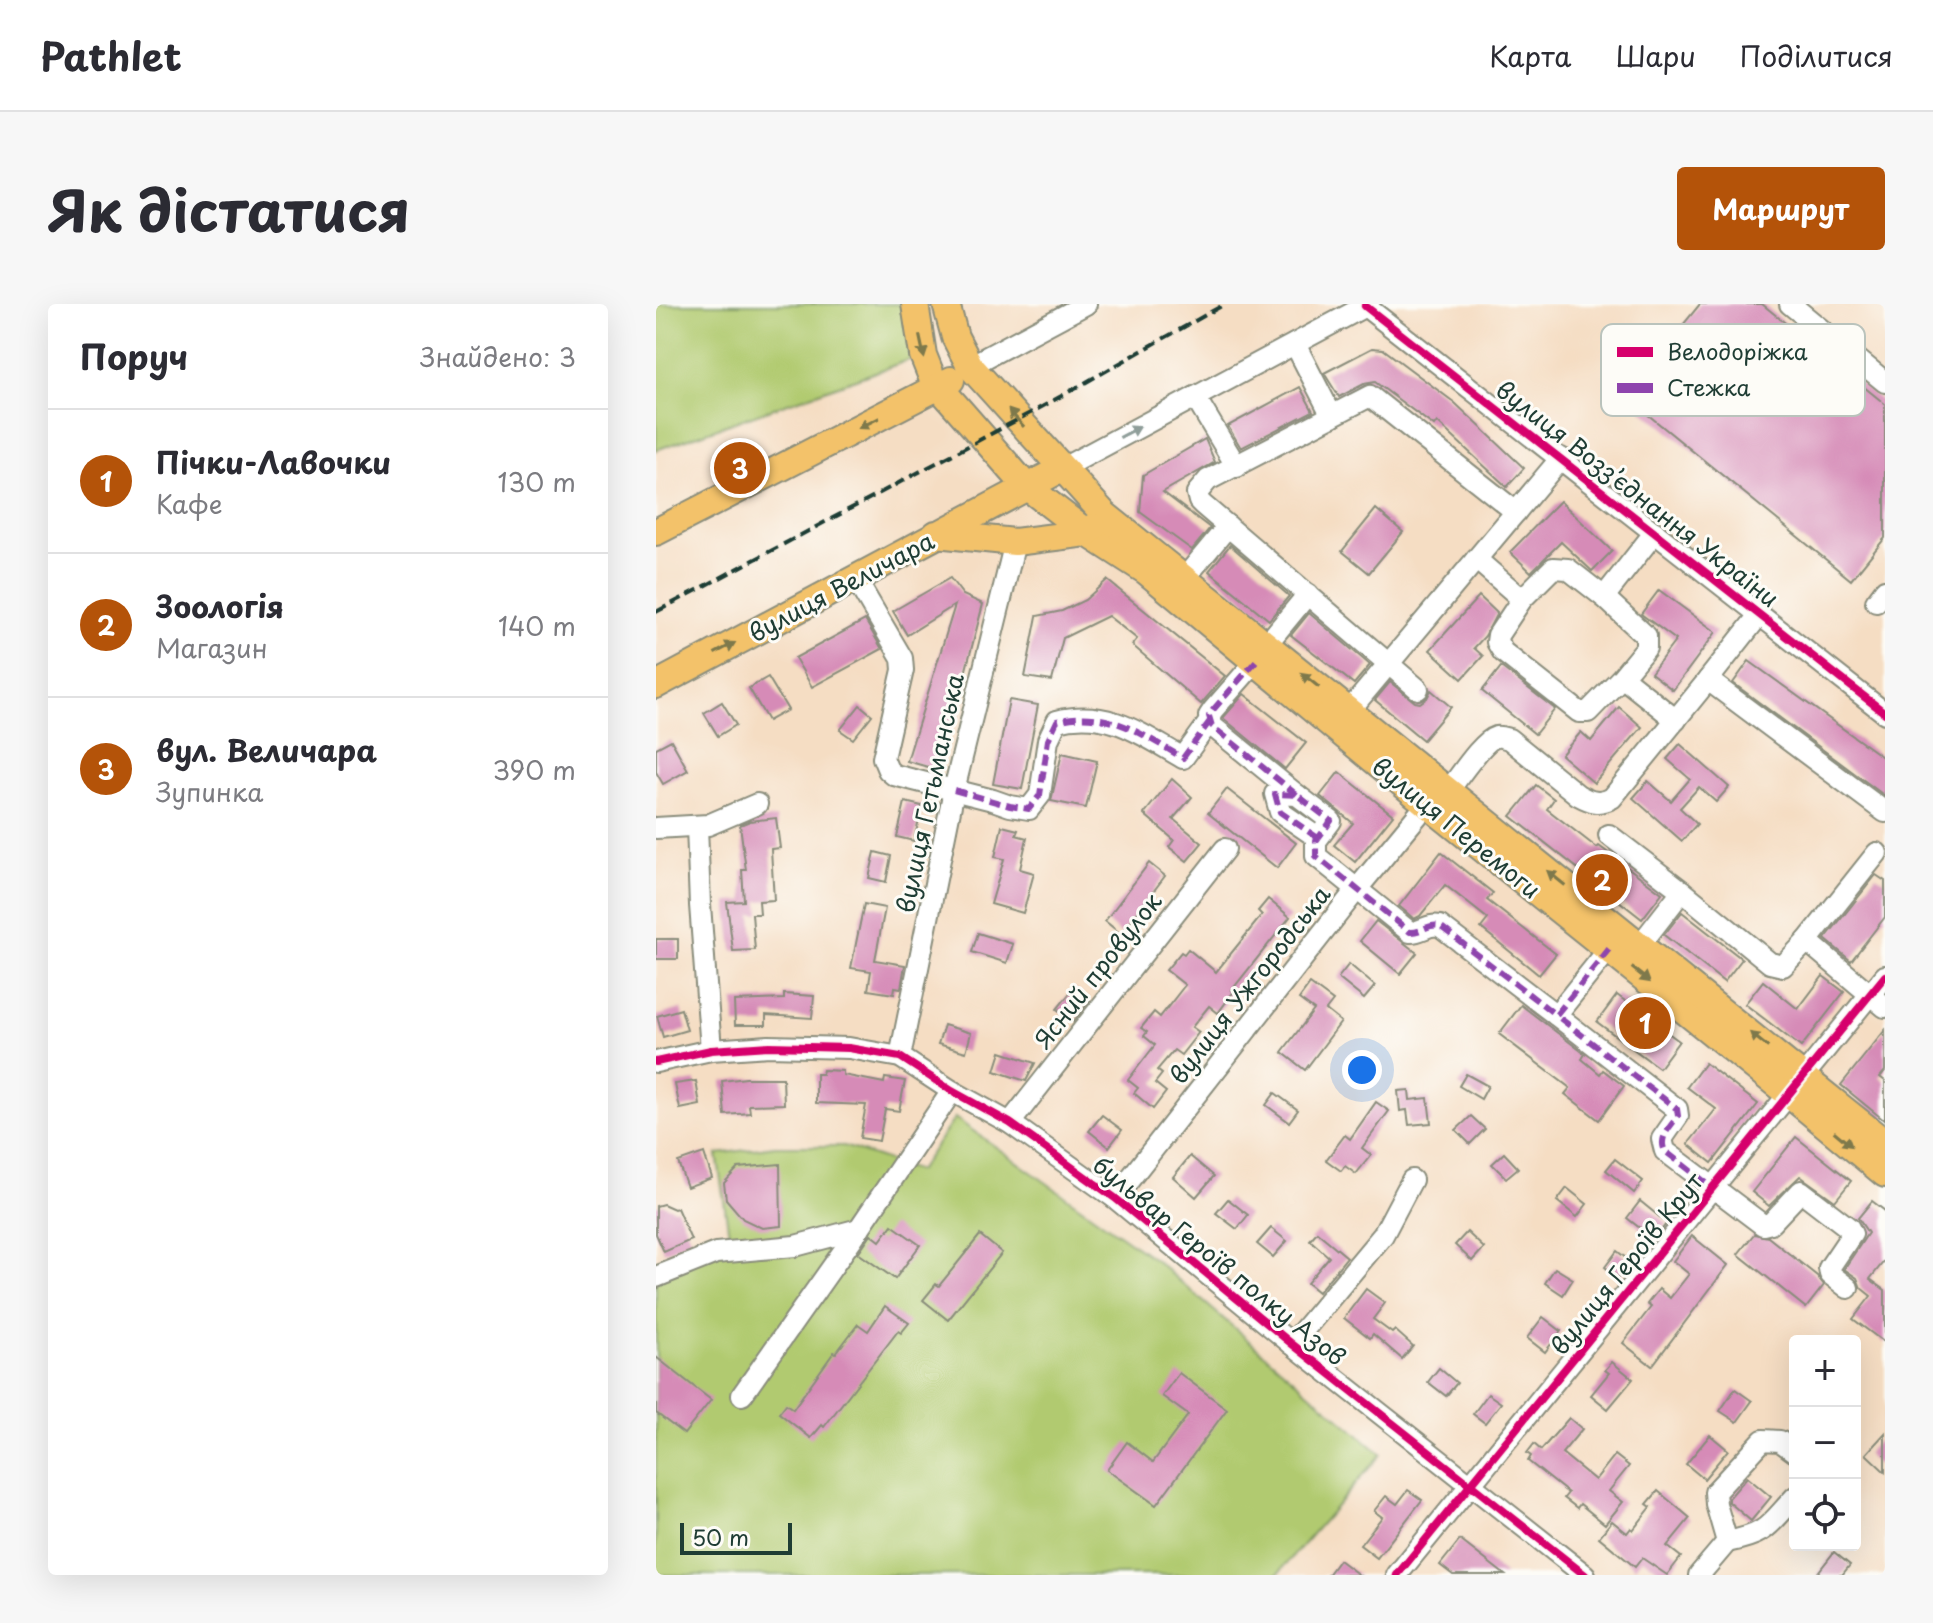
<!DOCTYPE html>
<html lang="uk">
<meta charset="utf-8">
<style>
body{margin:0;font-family:"Playpen Sans",sans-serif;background:#f7f7f7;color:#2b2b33}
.controls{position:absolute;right:24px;bottom:24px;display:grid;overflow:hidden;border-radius:8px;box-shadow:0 8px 32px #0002}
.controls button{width:72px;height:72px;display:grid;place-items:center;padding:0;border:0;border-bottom:2px solid #e1e1e2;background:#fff;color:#2b2b33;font:40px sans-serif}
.scale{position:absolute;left:24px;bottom:20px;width:112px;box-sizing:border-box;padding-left:8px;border:4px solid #1f3d34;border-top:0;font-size:22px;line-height:28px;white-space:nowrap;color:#1f3d34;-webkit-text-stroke:6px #fdfcf7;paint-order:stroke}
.you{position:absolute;left:706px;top:766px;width:28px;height:28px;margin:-20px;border:6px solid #fff;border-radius:50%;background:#1a73e8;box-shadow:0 0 0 12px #1a73e833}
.badge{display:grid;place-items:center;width:52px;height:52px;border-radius:50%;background:#b45309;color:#fff;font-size:26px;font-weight:700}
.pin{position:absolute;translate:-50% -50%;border:4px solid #fff;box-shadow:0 2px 8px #0006}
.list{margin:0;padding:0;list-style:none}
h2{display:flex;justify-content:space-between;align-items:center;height:104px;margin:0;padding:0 32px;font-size:34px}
h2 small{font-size:26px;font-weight:400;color:#7c7c81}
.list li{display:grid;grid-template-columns:52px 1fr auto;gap:24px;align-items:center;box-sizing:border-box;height:144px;padding:0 32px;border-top:2px solid #e1e1e2}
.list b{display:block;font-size:30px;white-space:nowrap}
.list p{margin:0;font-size:26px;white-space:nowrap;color:#7c7c81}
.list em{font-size:26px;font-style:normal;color:#7c7c81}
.icon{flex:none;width:44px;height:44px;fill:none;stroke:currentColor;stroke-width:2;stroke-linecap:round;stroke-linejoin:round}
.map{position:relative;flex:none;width:1229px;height:1271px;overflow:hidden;border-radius:8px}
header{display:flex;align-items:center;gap:48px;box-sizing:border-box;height:112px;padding:0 40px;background:#fff;border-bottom:2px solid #e1e1e2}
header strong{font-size:38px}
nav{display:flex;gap:44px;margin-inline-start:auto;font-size:28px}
.intro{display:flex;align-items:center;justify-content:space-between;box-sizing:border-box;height:192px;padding:0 48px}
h1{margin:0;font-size:56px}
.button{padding:20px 36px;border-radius:8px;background:#b45309;color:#fff;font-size:28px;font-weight:700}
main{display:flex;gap:48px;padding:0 48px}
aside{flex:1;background:#fff;border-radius:8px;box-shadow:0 8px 32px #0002}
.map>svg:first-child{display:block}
</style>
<header>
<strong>Pathlet</strong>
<nav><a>Карта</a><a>Шари</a><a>Поділитися</a></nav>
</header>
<div class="intro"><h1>Як дістатися</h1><a class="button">Маршрут</a></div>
<main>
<aside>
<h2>Поруч<small>Знайдено: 3</small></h2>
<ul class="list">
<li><span class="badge">1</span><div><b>Пічки-Лавочки</b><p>Кафе</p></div><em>130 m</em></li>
<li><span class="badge">2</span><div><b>Зоологія</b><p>Магазин</p></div><em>140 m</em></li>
<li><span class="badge">3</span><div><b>вул. Величара</b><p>Зупинка</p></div><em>390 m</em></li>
</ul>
</aside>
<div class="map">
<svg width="1229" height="1271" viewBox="0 0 1229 1271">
<rect width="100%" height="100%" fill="#fdfcf7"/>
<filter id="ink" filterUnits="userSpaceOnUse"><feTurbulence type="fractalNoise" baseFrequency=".0125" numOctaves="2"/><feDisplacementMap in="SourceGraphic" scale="16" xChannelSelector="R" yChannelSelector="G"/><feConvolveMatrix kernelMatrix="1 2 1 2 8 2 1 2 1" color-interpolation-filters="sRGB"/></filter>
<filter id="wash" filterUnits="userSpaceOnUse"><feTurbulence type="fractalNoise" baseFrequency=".006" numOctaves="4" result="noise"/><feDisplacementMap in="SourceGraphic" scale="32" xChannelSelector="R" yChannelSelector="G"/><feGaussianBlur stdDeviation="1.8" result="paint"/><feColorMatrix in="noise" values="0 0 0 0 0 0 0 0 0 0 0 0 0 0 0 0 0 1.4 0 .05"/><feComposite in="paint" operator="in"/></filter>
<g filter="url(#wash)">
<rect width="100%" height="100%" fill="#f5ddc3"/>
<g fill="#b1ca70" stroke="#688452" stroke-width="2">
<path d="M0,0H259L267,51L0,146Z"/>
<path d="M299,814L498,955L725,1150L621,1271H0V979L15,965L74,937L61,850L119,842H188L262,867Z"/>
</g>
<g id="blocks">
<g fill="#d68bb7">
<path d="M1044,0H1106L1229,100V234L1195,276L969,92Z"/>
<path d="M716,44L727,45L799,99L868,164L851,183L781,118L778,122L719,78L708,80L683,93L668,69Z"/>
<path d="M644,83L657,107L585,144L572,122Z"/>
<path d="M549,135L559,158L507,188L554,224L536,246L484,208L487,171Z"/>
<path d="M904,197L956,247L936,267L905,238L875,268L854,248Z"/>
<path d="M720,205L747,228L713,269L686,247Z"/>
<path d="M574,241L633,292L613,316L553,267Z"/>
<path d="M294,274L307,291L327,300L305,385L279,465L251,457L299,301L251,331L237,307Z"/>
<path d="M451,276L569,372L545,400L476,341L481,335L452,312L407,334L396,377L369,373L381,312L406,307L429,296Z"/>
<path d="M1003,286L1060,328L1017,386L995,369L1020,336L985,310Z"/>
<path d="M823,292L841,309L829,332L818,344L827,352L806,375L774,346Z"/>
<path d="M653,309L714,361L698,380L635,331Z"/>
<path d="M209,316L226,345L156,383L139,354Z"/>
<path d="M1093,357L1229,455V492L1077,379Z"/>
<path d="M845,363L899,405L879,430L826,387Z"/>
<path d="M112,373L132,406L112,417L93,384Z"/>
<path d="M734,378L759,398L764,399L771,394L775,386L795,403L767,436L719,396Z"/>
<path d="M588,390L650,439L629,465L567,414Z"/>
<path d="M353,396L382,401L366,485L337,480Z"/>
<path d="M66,398L80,421L62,432L48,409Z"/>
<path d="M204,401L216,411L197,435L184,426Z"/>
<path d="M963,403L986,423L938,479L905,451L925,428L935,437Z"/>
<path d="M15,436L32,466L7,480L0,468V444Z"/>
<path d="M1024,440L1073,483L1060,498L1043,483L1024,504L1041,520L1026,537L977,494L992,477L1015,497L1034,475L1011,455Z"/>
<path d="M406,449L441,457L430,504L395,497Z"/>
<path d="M683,468L737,511L699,558L678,541L697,519L664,492Z"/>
<path d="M516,475L536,493L517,515L546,539L531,557L513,543L518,536L488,510Z"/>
<path d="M880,481L898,495L891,505L941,544L943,542L1006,589L986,615L855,512Z"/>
<path d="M571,485L640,539L621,564L552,509Z"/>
<path d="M249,498L266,502L258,537L241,533Z"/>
<path d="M120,514L124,544L115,545L118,596L103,597L104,610H96L99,646L77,647L71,598L88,597L86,566H90L84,521L94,517Z"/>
<path d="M346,522L362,526L360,531L371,534L364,565L378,569L367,609L335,600L348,555L339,553Z"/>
<path d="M219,548L235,552L230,578L213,574Z"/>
<path d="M785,548L837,589L831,596L900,650L883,671L825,624L832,615L789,581L764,612L758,615L743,602Z"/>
<path d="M493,559L509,572L465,630L449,617Z"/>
<path d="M1220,571L1229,577V613L1195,657L1169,635Z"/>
<path d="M612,595L634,613L576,686L578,687L562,709L553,702L536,723L543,728L525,751L518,746L501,766L506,770L499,779L510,788L497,805L478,789L482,784L472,776L499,741L488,732L491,728L485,724L498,708L504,713L529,681L510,666L525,648L528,650L532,645L560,668L606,611L602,607Z"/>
<path d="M208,600L229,604L219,656L249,661L245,684L239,683L238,690L212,686L215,667L195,664Z"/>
<path d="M1026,608L1086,655L1068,678L1008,631Z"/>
<path d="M720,617L761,649L744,670L704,637Z"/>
<path d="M322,629L357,640L351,659L316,648Z"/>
<rect x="0" y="635" width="22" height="20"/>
<path d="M693,660L719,682L708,695L682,674Z"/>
<path d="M1167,672L1188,688L1145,743L1089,700L1107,677L1142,705Z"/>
<path d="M654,680L677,697L670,706L685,718L649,766L626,748L658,706L643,695Z"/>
<path d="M418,684L434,696L417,718L401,705Z"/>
<path d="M128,690L158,692L156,714L110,711V721H79L78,697L128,695Z"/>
<path d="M961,691L1023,737L1003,764L941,718Z"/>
<path d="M865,701L929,750L926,755L944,770L947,766L968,782L943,816L909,790L914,784L843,730Z"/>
<path d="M25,705L31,726L7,733L1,712Z"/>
<path d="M288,721L315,729L310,748L282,740Z"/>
<path d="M1229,726V767L1224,773L1229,777V817L1185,781Z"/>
<path d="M345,748L379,759L370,777L339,767Z"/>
<path d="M1049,759L1102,800L1056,859L1032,840L1060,805L1031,783Z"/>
<path d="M167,766L187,767V771L228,779L229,774L249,777L243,807L229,805L223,837L204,834L210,801L160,799V770H166Z"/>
<path d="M810,770L832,782L825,795L803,782Z"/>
<path d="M90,774H127L128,800L93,801L94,809L69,811L66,777Z"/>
<path d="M40,777L44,801L24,805L19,780Z"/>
<path d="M753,786L754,796L772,794L775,819L753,821L751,806L744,807L742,787Z"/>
<path d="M619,789L642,806L633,818L610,801Z"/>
<path d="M720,798L733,807L706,844L715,851L700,870L689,862L685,867L670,856L689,831L694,835Z"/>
<path d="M446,811L466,826L453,843L433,827Z"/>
<path d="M815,812L829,825L814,840L800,826Z"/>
<path d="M1140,833L1195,877L1179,897L1144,872L1113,902L1096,888Z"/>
<path d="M48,849L56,874L31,883L22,858Z"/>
<path d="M848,849L862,864L850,874L836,860Z"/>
<path d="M534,852L558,872L540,893L517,873Z"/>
<path d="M959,855L987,877L978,889L950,866Z"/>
<path d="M124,860L125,922L106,924L87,915L70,895L68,879L82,864Z"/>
<path d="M911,884L931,900L921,913L901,897Z"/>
<path d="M572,895L592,911L581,925L560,909Z"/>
<path d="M984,897L1011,919L998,935L971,914Z"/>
<path d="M1216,897L1229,907V956L1214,975L1229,986V1039L1197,1015L1215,992L1205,984L1201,974L1188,965L1212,929L1202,914Z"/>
<path d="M7,900L18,905L21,904L35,936L8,948L0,930V902Z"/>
<path d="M236,921L264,941L239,975L202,949L215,930L224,937Z"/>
<path d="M615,924L631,937L617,953L601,940Z"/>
<path d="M661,928L691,953L662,988L651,979L673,953L654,936Z"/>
<path d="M811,928L828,944L816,957L799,941Z"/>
<path d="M1098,930L1112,933L1161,972L1168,981L1150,1004L1082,950Z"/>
<path d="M324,931L346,949L292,1016L267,996L280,980L283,982Z"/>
<path d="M1036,932L1072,961L996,1062L967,1039L995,1003L991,1000L1003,985L1014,994L1033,970L1017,957Z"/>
<path d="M961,947L975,958L962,974L949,963Z"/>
<path d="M899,964L917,975L907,991L889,979Z"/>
<path d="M710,985L729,999L717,1015L736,1029L739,1026L757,1042L746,1055L717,1030L714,1034L688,1014Z"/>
<path d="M229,1002L253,1019L245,1029L242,1027L168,1123L166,1121L155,1134L123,1109L130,1100L137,1105L178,1048L180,1049L202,1020L212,1027Z"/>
<path d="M887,1013L905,1027L889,1048L871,1034Z"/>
<path d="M0,1053L55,1096L28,1130L0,1109Z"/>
<path d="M956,1058L977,1075L952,1105L935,1091L953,1069L949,1066Z"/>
<path d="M783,1064L801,1079L790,1092L772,1078Z"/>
<path d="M523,1069L571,1105L500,1201L451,1166L471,1138L497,1158L532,1111L506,1092Z"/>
<path d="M1079,1085L1096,1097L1081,1118L1064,1107Z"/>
<path d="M832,1090L845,1099L829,1119L817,1110Z"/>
<path d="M913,1114L926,1125L906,1149L939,1176L959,1151L973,1162L953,1187L967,1198L949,1220L924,1200L921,1204L908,1194L912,1189L872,1157L875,1152L871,1149L878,1140L885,1146Z"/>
<path d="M1229,1129V1168L1210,1150Z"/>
<path d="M1054,1131L1072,1146L1048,1175L1030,1160Z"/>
<path d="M1091,1173L1115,1193L1095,1217L1073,1198V1194Z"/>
<path d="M752,1186L766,1196L721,1254L704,1241L726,1213L718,1207L730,1192L741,1200Z"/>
<path d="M1002,1187L1034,1214L1011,1242L1025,1253L1011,1271L986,1254L979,1263L943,1233L956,1217L971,1229L975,1224L977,1226L995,1203L991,1200Z"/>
<path d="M804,1236L849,1271H797L784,1261Z"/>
<path d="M1178,1248L1194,1261L1186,1271H1160Z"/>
<path d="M683,1256L703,1271H672Z"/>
</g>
</g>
</g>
<g filter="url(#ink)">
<use href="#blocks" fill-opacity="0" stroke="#8a8d7c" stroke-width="2"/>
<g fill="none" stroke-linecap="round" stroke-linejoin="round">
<g stroke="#8a8d7c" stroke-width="24">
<g id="minor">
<path d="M1134,0L1229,78"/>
<path d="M709,2L1229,409"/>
<path d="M639,40L676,112"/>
<path d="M314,62L430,0"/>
<path d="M539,93L581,163"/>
<path d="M405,165L713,0"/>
<path d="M820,255L866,295"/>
<path d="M199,274L246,354L247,366L227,454L232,466L238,471L337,496L354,502L373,505L384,491L392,436L401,417C452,404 485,430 527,454L554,417"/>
<path d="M528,275L572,222"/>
<path d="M948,293L999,228"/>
<path d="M1220,298L1229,286"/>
<path d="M1104,310L1052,376L1229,508"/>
<path d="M610,341L652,290"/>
<path d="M600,357L557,406L553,412L556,422L641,491"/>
<path d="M966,373L932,408H923L847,348L841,338L842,331L866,295L897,264L912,265L948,293L990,332V344L966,373L1020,416"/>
<path d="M762,385L547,201L543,197L541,189L552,176L714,92L860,208"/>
<path d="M693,407L905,154"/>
<path d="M792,487C802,475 826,437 840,433C844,432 849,434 853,435L922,491C935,498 943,501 956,494L1052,376"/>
<path d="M41,522L44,601L55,746"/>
<path d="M0,524L52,521L101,500"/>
<path d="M953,531L1026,587"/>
<path d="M662,534L624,508L619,490L641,491L675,517L660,537V552L754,628C765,629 772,619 784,622L900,711"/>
<path d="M1151,637L1221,549"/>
<path d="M984,641L1026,587L1114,659L1127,662L1151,637L1229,703"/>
<path d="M953,645L900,711L1021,805L1022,812L1006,835L1009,847L1107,921L1115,919L1145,887L1193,924L1196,930L1173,964L1174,970L1192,984"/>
<path d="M244,753L298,486L359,238"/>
<path d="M0,758L55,746L113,742L193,744L244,753L296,787L354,819L459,894L636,1040L929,1271"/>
<path d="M354,819L569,545"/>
<path d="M459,894L701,585L771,500"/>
<path d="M0,973L60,949L139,942L203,925"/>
<path d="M636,1040L727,931L756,876"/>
<path d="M86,1091L196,935L296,787"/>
<path d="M1071,1238L1060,1200L1059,1188L1107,1136L1124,1137L1139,1148"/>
<path d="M1071,1238C1112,1230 1112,1222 1139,1193"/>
<path d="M741,1271L1229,672"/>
<path d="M1043,1271L1071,1238"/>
</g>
</g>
<g stroke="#8a8d7c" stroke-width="30">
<g id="major">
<path d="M259,0L267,51L277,76L370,182L431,229L490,267L771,500L1134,791L1229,870"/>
<path d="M290,0L299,33L314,62L449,211L1229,839"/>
<path d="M0,228L295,76"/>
<path d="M280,230L359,238L431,229L437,223"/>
<path d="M0,381L405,165"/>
</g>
</g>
<use href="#minor" stroke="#fff" stroke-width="20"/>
<use href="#major" stroke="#f3c26a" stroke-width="26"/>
<path stroke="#1f3d34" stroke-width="4" stroke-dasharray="12 6" stroke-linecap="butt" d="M0,308L393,99L569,0"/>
<g stroke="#8e44ad" stroke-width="6" stroke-dasharray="12 6" stroke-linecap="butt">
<path d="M600,357L557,406L553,412L556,422L641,491"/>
<path d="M298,486L354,502L373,505L384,491L392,436L401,417C452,404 485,430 527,454L554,417"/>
<path d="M662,534L624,508L619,490L641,491L675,517L660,537V552L754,628C765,629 772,619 784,622L900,711"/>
<path d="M953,645L900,711L1021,805L1022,812C1014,823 1002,834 1009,847L1057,884"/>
</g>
<g stroke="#fdfcf7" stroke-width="13">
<g id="cycleway">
<path d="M709,2L1229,409"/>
<path d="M0,758L55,746L113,742L193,744L244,753L296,787L354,819L459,894L636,1040L929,1271"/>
<path d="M741,1271L1229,672"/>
</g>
</g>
<use href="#cycleway" stroke="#d6006c" stroke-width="8"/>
</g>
<defs><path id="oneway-solid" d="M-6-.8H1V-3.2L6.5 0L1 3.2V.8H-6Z" transform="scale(2)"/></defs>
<g fill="#7e794c">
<use href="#oneway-solid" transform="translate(266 43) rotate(78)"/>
<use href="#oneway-solid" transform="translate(360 114) rotate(-132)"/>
<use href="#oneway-solid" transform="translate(213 119) rotate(153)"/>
<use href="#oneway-solid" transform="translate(69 344) rotate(-28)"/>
<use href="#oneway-solid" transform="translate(654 376) rotate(-141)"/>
<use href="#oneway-solid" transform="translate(900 574) rotate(-141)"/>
<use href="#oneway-solid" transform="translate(985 671) rotate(39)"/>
<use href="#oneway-solid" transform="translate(1103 736) rotate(-141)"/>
<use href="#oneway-solid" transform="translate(1187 835) rotate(40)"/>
</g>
<use fill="#8f9e9a" href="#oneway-solid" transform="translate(474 128) rotate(-28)"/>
</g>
<g text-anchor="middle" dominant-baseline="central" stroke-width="6" stroke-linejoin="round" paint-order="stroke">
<g font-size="24" fill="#1f3d34" stroke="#fdfcf7">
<text transform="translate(982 189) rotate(38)">вулиця Воззʼєднання України</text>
<text transform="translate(185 282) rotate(-28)">вулиця Величара</text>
<text transform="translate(273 489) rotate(-78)">вулиця Гетьманська</text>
<text transform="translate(801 523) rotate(39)">вулиця Перемоги</text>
<text transform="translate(441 666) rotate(-52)">Ясний провулок</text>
<text transform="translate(593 680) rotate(-52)">вулиця Ужгородська</text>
<text transform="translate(564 956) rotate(39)">бульвар Героїв полку Азов</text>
<text transform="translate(970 959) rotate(-51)">вулиця Героїв Крут</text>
</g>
</g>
<rect x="945" y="20" width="264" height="92" rx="12" fill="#fdfcf7" stroke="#bac3bc" stroke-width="2"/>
<rect x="961" y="43" width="36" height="10" fill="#d6006c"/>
<rect x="961" y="79" width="36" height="10" fill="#8e44ad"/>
<g font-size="22" fill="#1f3d34">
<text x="1011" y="56">Велодоріжка</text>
<text x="1011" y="92">Стежка</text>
</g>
</svg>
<div class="controls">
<button>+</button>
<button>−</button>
<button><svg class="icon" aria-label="locate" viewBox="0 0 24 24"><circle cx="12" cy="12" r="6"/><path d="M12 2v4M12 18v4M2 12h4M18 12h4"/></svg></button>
</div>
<div class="scale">50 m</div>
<div class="you"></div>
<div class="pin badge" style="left:989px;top:719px">1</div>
<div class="pin badge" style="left:946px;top:576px">2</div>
<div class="pin badge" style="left:84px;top:164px">3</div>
</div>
</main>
